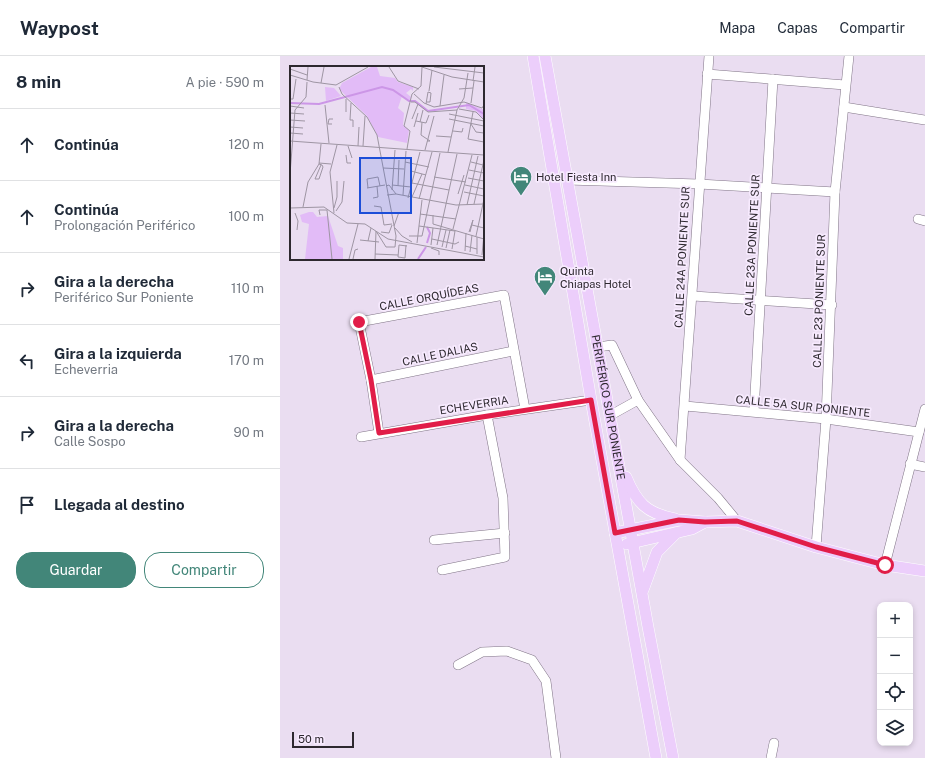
<!DOCTYPE html>
<html lang="es">
<meta charset="utf-8">
<style>
body{margin:0;font-family:"Public Sans",sans-serif;background:#f2f2f3;color:#1f2937}
.controls{position:absolute;right:12px;bottom:12px;display:grid;overflow:hidden;border-radius:8px;box-shadow:0 2px 6px #0003}
.controls button{width:36px;height:36px;display:grid;place-items:center;padding:0;border:0;border-bottom:1px solid #e0e1e3;background:#fff;color:#1f2937;font:20px sans-serif}
.scale{position:absolute;left:12px;bottom:10px;width:62px;box-sizing:border-box;padding-left:4px;border:2px solid #2d282f;border-top:0;font-size:11px;line-height:14px;white-space:nowrap;color:#2d282f;-webkit-text-stroke:3px #f7eafe;paint-order:stroke}
.stop{position:absolute;width:12px;height:12px;margin:-9px;border:3px solid #e11d48;border-radius:50%;background:#fff}
.stop.end{background:#e11d48;border-color:#fff;box-shadow:0 1px 4px #0008}
.list{margin:0;padding:0;list-style:none}
h2{display:flex;justify-content:space-between;align-items:center;height:52px;margin:0;padding:0 16px;font-size:17px}
h2 small{font-size:13px;font-weight:400;color:#747a83}
.list li{display:grid;grid-template-columns:26px 1fr auto;gap:12px;align-items:center;box-sizing:border-box;height:72px;padding:0 16px;border-top:1px solid #e0e1e3}
.list b{display:block;font-size:15px;white-space:nowrap}
.list p{margin:0;font-size:13px;white-space:nowrap;color:#747a83}
.list em{font-size:13px;font-style:normal;color:#747a83}
.actions{display:flex;gap:8px;padding:12px 16px}
.actions a{flex:1;padding:9px 0;border:1px solid #428679;border-radius:16px;text-align:center;font-size:14px;color:#428679}
.actions .main{background:#428679;color:#fff}
.icon{flex:none;width:22px;height:22px;fill:none;stroke:currentColor;stroke-width:2;stroke-linecap:round;stroke-linejoin:round}
.map{position:relative;flex:none;width:645px;height:702px;overflow:hidden}
header{display:flex;align-items:center;gap:24px;box-sizing:border-box;height:56px;padding:0 20px;background:#fff;border-bottom:1px solid #e0e1e3}
header strong{font-size:19px}
nav{display:flex;gap:22px;margin-inline-start:auto;font-size:14px}
main{display:flex}
aside{flex:1;background:#fff}
.map>svg:first-child{display:block}
</style>
<header>
<strong>Waypost</strong>
<nav><a>Mapa</a><a>Capas</a><a>Compartir</a></nav>
</header>
<main>
<aside>
<h2>8 min<small>A pie · 590 m</small></h2>
<ul class="list">
<li><svg class="icon" aria-label="ahead" viewBox="0 0 24 24"><path d="M12 20V5M6 11l6-6 6 6"/></svg><div><b>Continúa</b></div><em>120 m</em></li>
<li><svg class="icon" aria-label="ahead" viewBox="0 0 24 24"><path d="M12 20V5M6 11l6-6 6 6"/></svg><div><b>Continúa</b><p>Prolongación Periférico</p></div><em>100 m</em></li>
<li><svg class="icon" aria-label="right" viewBox="0 0 24 24"><path d="M7 20v-9h11M14 6l5 5-5 5"/></svg><div><b>Gira a la derecha</b><p>Periférico Sur Poniente</p></div><em>110 m</em></li>
<li><svg class="icon" aria-label="left" viewBox="0 0 24 24"><path d="M17 20v-9H6M10 6l-5 5 5 5"/></svg><div><b>Gira a la izquierda</b><p>Echeverria</p></div><em>170 m</em></li>
<li><svg class="icon" aria-label="right" viewBox="0 0 24 24"><path d="M7 20v-9h11M14 6l5 5-5 5"/></svg><div><b>Gira a la derecha</b><p>Calle Sospo</p></div><em>90 m</em></li>
<li><svg class="icon" aria-label="arrive" viewBox="0 0 24 24"><path d="M6 21V4h12l-3 4 3 4H6"/></svg><div><b>Llegada al destino</b></div></li>
</ul>
<div class="actions"><a class="main">Guardar</a><a>Compartir</a></div>
</aside>
<div class="map">
<svg width="645" height="702" viewBox="0 0 645 702">
<rect width="100%" height="100%" fill="#eaddf1"/>
<g fill="none" stroke-linecap="round" stroke-linejoin="round">
<g stroke="#817587" stroke-width="10">
<g id="minor">
<path d="M427,18L565,29"/>
<path d="M564,51L645,64"/>
<path d="M287,124L419,128L555,136"/>
<path d="M638,163L645,165"/>
<path d="M413,240L552,249"/>
<path d="M318,291L332,289L358,344"/>
<path d="M91,324L233,295"/>
<path d="M405,350L546,363L639,376"/>
<path d="M474,355L493,23"/>
<path d="M331,359L358,344L400,404L438,442L457,465"/>
<path d="M99,377L91,324L79,266L224,239L245,353"/>
<path d="M81,381L207,359L311,344"/>
<path d="M400,404L429,0"/>
<path d="M630,408L645,411"/>
<path d="M154,484L225,477"/>
<path d="M536,491L546,363L555,136L569,0"/>
<path d="M605,509L645,353"/>
<path d="M162,514L225,501L223,442L207,359"/>
<path d="M178,609L202,596L227,595L252,604L266,625L276,702"/>
<path d="M491,702L494,687"/>
</g>
</g>
<g stroke="#fff" stroke-width="12">
<g id="major">
<path d="M253,0L311,344L376,702"/>
<path id="s1" d="M265,0L368,571L393,702"/>
<path d="M346,421C357,447 366,457 395,463"/>
<path d="M335,477L399,464L425,466L457,465L536,491L605,509L645,515"/>
<path d="M347,488L412,473L425,466"/>
<path d="M363,534L377,496L396,477"/>
</g>
</g>
<use href="#minor" stroke="#fff" stroke-width="9"/>
<use href="#major" stroke="#eccefb" stroke-width="11"/>
</g>
<g fill="none" stroke-linecap="round" stroke-linejoin="round">
<path stroke="#e11d48" stroke-width="5" d="M79,266L91,324L99,377L311,344L335,477L399,464L425,466L457,465L536,491L605,509"/>
</g>
<defs>
<g id="hotel-pin" transform="scale(1.15)"><path d="M0 17L-7.5 6A9.5 9.5 0 1 1 7.5 6Z" fill="#428679" stroke="#f7eafe"/><path d="M-6-4.5h1.5V1H6V5H4.5V3h-9V5H-6ZM-4 0a1.8 1.8 0 1 1 3.6 0ZM.5 0V-2.5h3Q6-2.5 6 0Z" fill="#fff"/></g>
</defs>
<g fill-rule="evenodd">
<use href="#hotel-pin" x="241" y="121"/>
<use href="#hotel-pin" x="265" y="221"/>
</g>
<g text-anchor="middle" dominant-baseline="central" stroke-width="3.5" stroke-linejoin="round" paint-order="stroke">
<g font-size="11" fill="#2d282f" stroke="#f7eafe" text-anchor="start">
<text x="256" y="121">Hotel Fiesta Inn</text>
<text x="280" y="215">Quinta<tspan x="280" dy="13">Chiapas Hotel</tspan></text>
</g>
<g font-size="11" fill="#2d282f" stroke="#f7eafe">
<text transform="translate(472 189) rotate(-87)">CALLE 23A PONIENTE SUR</text>
<text transform="translate(402 201) rotate(-87)">CALLE 24A PONIENTE SUR</text>
<text transform="translate(149 241) rotate(-11)">CALLE ORQUÍDEAS</text>
<text transform="translate(539 245) rotate(-88)">CALLE 23 PONIENTE SUR</text>
<text transform="translate(160 298) rotate(-12)">CALLE DALIAS</text>
<text transform="translate(194 349) rotate(-9)">ECHEVERRIA</text>
<text transform="translate(523 350) rotate(6)">CALLE 5A SUR PONIENTE</text>
<text stroke="none"><textPath href="#s1" startOffset="357">PERIFÉRICO SUR PONIENTE</textPath></text>
</g>
</g>
<g transform="translate(10 10)">
<rect width="194" height="194" fill="#eaddf1"/>
<path d="M81,1H87L90,10L105,12L108,16L123,21V25L121,23L116,27L121,31L120,35L112,30L108,42L114,47L113,59L119,64L117,77L88,71L77,50L49,23L52,17ZM35,21L44,22L51,30L36,35ZM176,36L194,44V54L186,45L176,43ZM19,146H23L27,151L38,150L48,180L53,182V193H15L19,158L12,156L10,149Z" fill="#e2bbf7"/>
<path fill="none" stroke="#cc96e7" stroke-width="2" d="M0,37L29,38L92,21L103,24L119,35H125L138,45L179,39L194,48M137,161L140,167L137,177M128,193L136,181"/>
<path fill="none" stroke="#9e95a3" stroke-width="1" d="M99,1L108,15L129,23M132,1L162,11L194,16M144,1L194,7M0,3L17,9M0,9L23,16L46,19L78,1M17,14L18,1M183,15L185,1M31,17L34,1M49,21L52,28L77,51L87,69L106,170L105,181H96L86,165M169,23L183,22M139,25L142,4M124,28L134,37L144,41L174,36L192,42L194,39M0,33H3L6,13M121,36H125L138,46L167,44L174,32L178,7M61,37L60,54H63V61M181,37L184,15M136,38L138,26L141,27L140,36H137M35,39L39,77M0,40L14,42M150,40L154,9M169,43L186,46L193,53M56,46V33M183,46L178,73L194,76M0,47L14,48M159,48L194,55M122,53L128,38M159,53L194,60M0,54L15,55M126,55L136,57L139,49M130,56L133,44M132,56L131,69L140,75H137M42,58H38L39,53H43M181,58L186,66L194,67M0,61L13,62M124,61L128,47M163,65L172,66L173,62M0,67L13,68M146,70L161,71M0,75L194,89M58,80L62,92M68,80L69,61M73,80L75,50M117,83L120,65L114,60L122,28L131,20L132,1M135,84L144,50M158,86L167,44M56,89L57,97H61M115,96L139,101M181,96L193,99M29,97L41,98M29,98L32,99L33,101L29,113H25L31,99M93,102L114,103M179,104L194,107M121,105L136,109M0,108L5,44L16,31L17,16M144,111L176,116M178,112L194,115M122,117L159,124M102,119L121,121M175,119L194,123M96,120L99,119L106,128M108,120L109,94M77,122L95,119M78,122L77,113L88,111L90,120M102,124L105,84M174,126L194,130M168,128L174,109M97,129L106,128L166,139L194,138M113,129L116,85M122,131L132,108M83,132L88,131L87,120M118,132L130,86M129,133L142,86M184,138L194,94M177,139L188,90M84,140L91,141L94,159L102,158M13,141L18,116L29,98L31,78M0,142L34,141L57,157L75,158L98,173L194,191M44,142L47,131V115M37,144L42,193M46,145L52,136L54,115M5,147L8,155L7,164M44,147L40,106L47,79M130,148L166,153M30,149L29,144H37M143,149V158L194,173M182,159L194,162M104,160L109,146M129,160L165,165M105,162L112,170L122,176M163,163L182,89M91,166L99,167L102,159M179,166L183,154L180,166M119,170H132L150,87M186,170L194,133M142,173L165,178L169,176M70,174L89,176M78,175L81,162M127,177L132,134M141,179L143,162M147,179L167,88M175,180L187,183M152,181L156,164M141,182L149,185V189M156,182L160,164M162,183L165,165M175,185L176,167M180,186L182,169M85,188L108,189M187,188V171M192,189L194,168M115,192L108,191L109,179L117,180M115,192L116,179M59,193L68,158M63,193L65,184L68,183M85,193L86,165"/>
<path fill="#1d4ed8" fill-opacity="0.15" stroke="#1d4ed8" stroke-width="2" d="M70,92H121V147H70Z"/>
<rect width="194" height="194" fill="none" stroke="#2d282f" stroke-width="2"/>
</g>
</svg>
<div class="controls">
<button>+</button>
<button>−</button>
<button><svg class="icon" aria-label="locate" viewBox="0 0 24 24"><circle cx="12" cy="12" r="6"/><path d="M12 2v4M12 18v4M2 12h4M18 12h4"/></svg></button>
<button><svg class="icon" aria-label="layers" viewBox="0 0 24 24"><path d="M12 4l9 5-9 5-9-5zM3 14l9 5 9-5"/></svg></button>
</div>
<div class="scale">50 m</div>
<div class="stop" style="left:605px;top:509px"></div>
<div class="stop end" style="left:79px;top:266px"></div>
</div>
</main>
